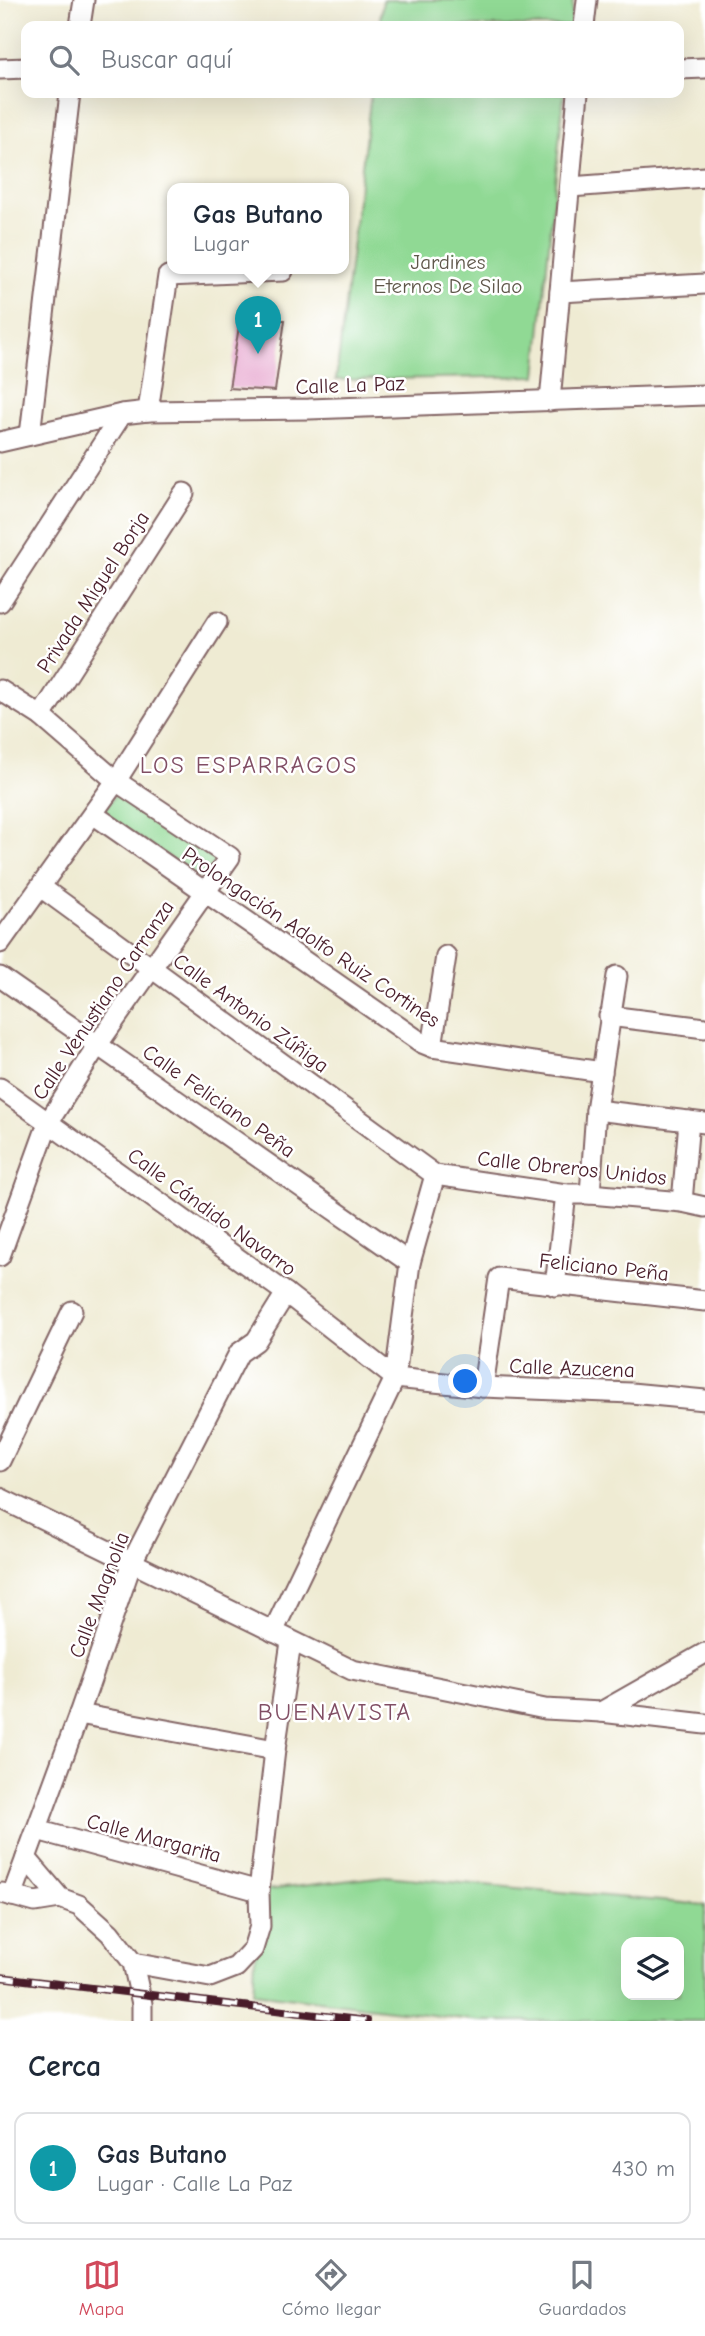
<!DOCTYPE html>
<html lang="es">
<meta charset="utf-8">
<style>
body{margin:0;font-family:"Comic Neue",sans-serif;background:#f6f6f7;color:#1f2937}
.controls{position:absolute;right:21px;bottom:21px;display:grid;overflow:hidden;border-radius:14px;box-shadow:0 7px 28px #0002}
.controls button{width:63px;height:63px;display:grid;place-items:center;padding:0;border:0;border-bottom:2px solid #e0e1e3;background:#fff;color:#1f2937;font:35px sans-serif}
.you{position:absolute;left:466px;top:1382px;width:24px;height:24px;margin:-18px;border:5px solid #fff;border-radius:50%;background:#1a73e8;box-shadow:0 0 0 10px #1a73e833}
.badge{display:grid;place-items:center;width:46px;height:46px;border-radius:50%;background:#d1495b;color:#fff;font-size:23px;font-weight:700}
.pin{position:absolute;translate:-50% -58px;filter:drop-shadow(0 2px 4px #0008)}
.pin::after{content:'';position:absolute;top:37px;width:24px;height:21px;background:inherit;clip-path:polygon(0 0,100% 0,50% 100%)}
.popup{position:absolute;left:167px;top:183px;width:182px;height:91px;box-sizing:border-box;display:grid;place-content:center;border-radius:14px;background:#fff;filter:drop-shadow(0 2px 5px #0005);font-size:23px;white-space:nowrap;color:#747a83}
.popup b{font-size:26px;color:#1f2937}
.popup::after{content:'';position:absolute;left:50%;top:100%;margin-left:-14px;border:14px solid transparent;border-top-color:#fff}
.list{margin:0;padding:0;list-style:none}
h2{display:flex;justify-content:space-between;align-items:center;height:91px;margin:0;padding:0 28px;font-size:30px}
h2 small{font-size:23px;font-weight:400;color:#747a83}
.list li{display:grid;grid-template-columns:46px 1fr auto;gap:21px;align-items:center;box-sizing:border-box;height:112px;margin:0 14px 14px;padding:0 14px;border:2px solid #e0e1e3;border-radius:14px}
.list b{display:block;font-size:26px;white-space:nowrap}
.list p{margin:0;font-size:23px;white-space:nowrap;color:#747a83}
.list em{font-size:23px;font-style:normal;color:#747a83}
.icon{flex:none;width:38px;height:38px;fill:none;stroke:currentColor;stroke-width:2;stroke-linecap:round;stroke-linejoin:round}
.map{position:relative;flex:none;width:705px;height:2021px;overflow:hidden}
.search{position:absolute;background:#fff;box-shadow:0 7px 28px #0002;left:21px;right:21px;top:21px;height:77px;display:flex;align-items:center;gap:18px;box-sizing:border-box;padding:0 24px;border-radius:14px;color:#747a83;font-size:26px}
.sheet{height:217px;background:#fff}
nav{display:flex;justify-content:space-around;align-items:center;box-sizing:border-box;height:98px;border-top:2px solid #e0e1e3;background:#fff;font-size:19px;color:#747a83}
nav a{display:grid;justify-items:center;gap:4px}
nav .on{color:#d1495b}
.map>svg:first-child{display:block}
</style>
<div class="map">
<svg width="705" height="2021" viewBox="0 0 705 2021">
<rect width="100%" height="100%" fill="#fff"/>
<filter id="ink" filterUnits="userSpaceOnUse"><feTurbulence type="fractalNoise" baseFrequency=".0143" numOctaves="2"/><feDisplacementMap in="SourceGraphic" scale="14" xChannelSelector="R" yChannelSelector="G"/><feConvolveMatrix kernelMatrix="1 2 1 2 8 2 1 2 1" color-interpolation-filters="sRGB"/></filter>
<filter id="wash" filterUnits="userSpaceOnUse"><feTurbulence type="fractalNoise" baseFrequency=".00686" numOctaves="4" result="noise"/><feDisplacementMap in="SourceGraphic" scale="28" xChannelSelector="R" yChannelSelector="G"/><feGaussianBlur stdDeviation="1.57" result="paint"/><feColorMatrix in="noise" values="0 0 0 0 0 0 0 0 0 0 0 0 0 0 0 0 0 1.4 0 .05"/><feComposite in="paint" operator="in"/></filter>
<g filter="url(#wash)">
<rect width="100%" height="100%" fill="#efebd3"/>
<g fill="#90d994" stroke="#6d7c60" stroke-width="2" fill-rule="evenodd">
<path d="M383,0H573L571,26H379Z"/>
<path d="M371,93H564L536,376L336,380Z"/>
<path d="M118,790L220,855L202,879L102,814Z"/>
<path d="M385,1876L705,1905V2021H481L253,1993L259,1891ZM626,1942H679V1995H626Z"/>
</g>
<g id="blocks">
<path fill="#e6a4ce" d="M240,320H285L275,391L229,388Z"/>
</g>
</g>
<g filter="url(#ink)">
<use href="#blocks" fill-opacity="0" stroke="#846666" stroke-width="2"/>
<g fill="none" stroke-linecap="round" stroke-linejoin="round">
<g stroke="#846666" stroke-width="23">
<g id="minor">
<path d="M80,26L84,0"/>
<path d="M584,26L587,0"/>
<path d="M0,69L26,68"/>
<path d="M679,69L705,68"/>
<path d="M570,187L705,177"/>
<path d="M560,292L705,284"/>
<path d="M550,401L578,93"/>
<path d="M148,411L168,276L283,271"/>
<path d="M30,435L70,93"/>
<path d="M0,442L122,414L148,411L309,409L705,395"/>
<path d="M0,602L122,414"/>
<path d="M0,690L41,716L116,781L230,857L98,1044L48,1123L0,1256"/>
<path d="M41,716L184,493"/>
<path d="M93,814L422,1043L432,1047L602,1072"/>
<path d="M42,888L435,1175L566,1194H590L682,1202L705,1207"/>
<path d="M0,943L116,781L217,622"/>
<path d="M0,977L410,1263"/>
<path d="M609,1016L705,1028"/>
<path d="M432,1047L446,956"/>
<path d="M0,1088L286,1293L395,1378L483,1387L631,1393L705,1400"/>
<path d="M596,1110L705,1123"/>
<path d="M590,1194L596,1110L617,976"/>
<path d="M682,1202L689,1121"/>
<path d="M555,1286L566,1194"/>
<path d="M483,1387L499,1278L705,1301"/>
<path d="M0,1461L72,1311"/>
<path d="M0,1498L352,1670L545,1709L601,1712L705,1724"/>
<path d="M273,1632L395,1378L410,1263L435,1175"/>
<path d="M601,1712L705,1653"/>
<path d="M79,1714L275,1750"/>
<path d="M37,1830L259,1891"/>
<path d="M26,1858L60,1898"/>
<path d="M2,1893L35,1902L60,1898L79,1905L110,1933L133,1963L142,2004V2021"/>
<path d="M12,1896L79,1714L132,1562L239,1353L256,1341L286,1293"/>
<path d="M133,1963L210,1977L236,1967L253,1949L260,1926L259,1891L275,1750L291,1642"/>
</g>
</g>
<use href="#minor" stroke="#fff" stroke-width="19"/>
<g stroke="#4a1f2b" stroke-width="8">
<path id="rail" d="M0,1977L367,2021"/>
</g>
<use href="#rail" stroke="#fff" stroke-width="5" stroke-dasharray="16" stroke-linecap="butt"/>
</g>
</g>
<g text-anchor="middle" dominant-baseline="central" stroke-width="5" stroke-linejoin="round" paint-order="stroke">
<g font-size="21" fill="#5f574a" stroke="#fff">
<text x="448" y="262">Jardines<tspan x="448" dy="24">Eternos De Silao</tspan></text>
</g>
<g font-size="21" fill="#4a1f2b" stroke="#fff">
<text transform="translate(350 385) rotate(-2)">Calle La Paz</text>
<text transform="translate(93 592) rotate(-57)">Privada Miguel Borja</text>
<text transform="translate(311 937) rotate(34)">Prolongación Adolfo Ruiz Cortines</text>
<text transform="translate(103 1000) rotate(-56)">Calle Venustiano Carranza</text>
<text transform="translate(251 1013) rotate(36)">Calle Antonio Zúñiga</text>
<text transform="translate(219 1101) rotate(35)">Calle Feliciano Peña</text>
<text transform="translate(572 1168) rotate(6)">Calle Obreros Unidos</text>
<text transform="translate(212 1212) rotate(36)">Calle Cándido Navarro</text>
<text transform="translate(604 1267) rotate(6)">Feliciano Peña</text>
<text transform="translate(572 1368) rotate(2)">Calle Azucena</text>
<text transform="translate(99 1595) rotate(-69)">Calle Magnolia</text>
<text transform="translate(154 1838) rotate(15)">Calle Margarita</text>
</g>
<g font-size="24" letter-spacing="2" fill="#814e64" stroke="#fff">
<text x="249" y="765">LOS ESPARRAGOS</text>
<text x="335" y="1712">BUENAVISTA</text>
</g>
</g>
</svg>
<div class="controls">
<button><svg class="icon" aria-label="layers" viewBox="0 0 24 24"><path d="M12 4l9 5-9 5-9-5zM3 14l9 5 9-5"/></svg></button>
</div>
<div class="you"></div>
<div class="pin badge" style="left:258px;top:354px;background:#0f9aa8">1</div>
<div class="popup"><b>Gas Butano</b>Lugar</div>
<div class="search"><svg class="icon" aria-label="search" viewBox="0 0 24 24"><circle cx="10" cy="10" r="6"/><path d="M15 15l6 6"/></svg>Buscar aquí</div>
</div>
<section class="sheet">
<h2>Cerca<small></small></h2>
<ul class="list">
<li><span class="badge" style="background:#0f9aa8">1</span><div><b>Gas Butano</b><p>Lugar · Calle La Paz</p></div><em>430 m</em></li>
</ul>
</section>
<nav>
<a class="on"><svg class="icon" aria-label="map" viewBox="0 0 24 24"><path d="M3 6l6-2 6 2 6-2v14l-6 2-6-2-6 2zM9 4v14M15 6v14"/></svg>Mapa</a>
<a><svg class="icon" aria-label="directions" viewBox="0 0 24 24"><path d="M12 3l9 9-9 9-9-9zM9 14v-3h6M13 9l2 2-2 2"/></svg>Cómo llegar</a>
<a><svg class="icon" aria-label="saved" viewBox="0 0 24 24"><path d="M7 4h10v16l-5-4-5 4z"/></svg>Guardados</a>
</nav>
